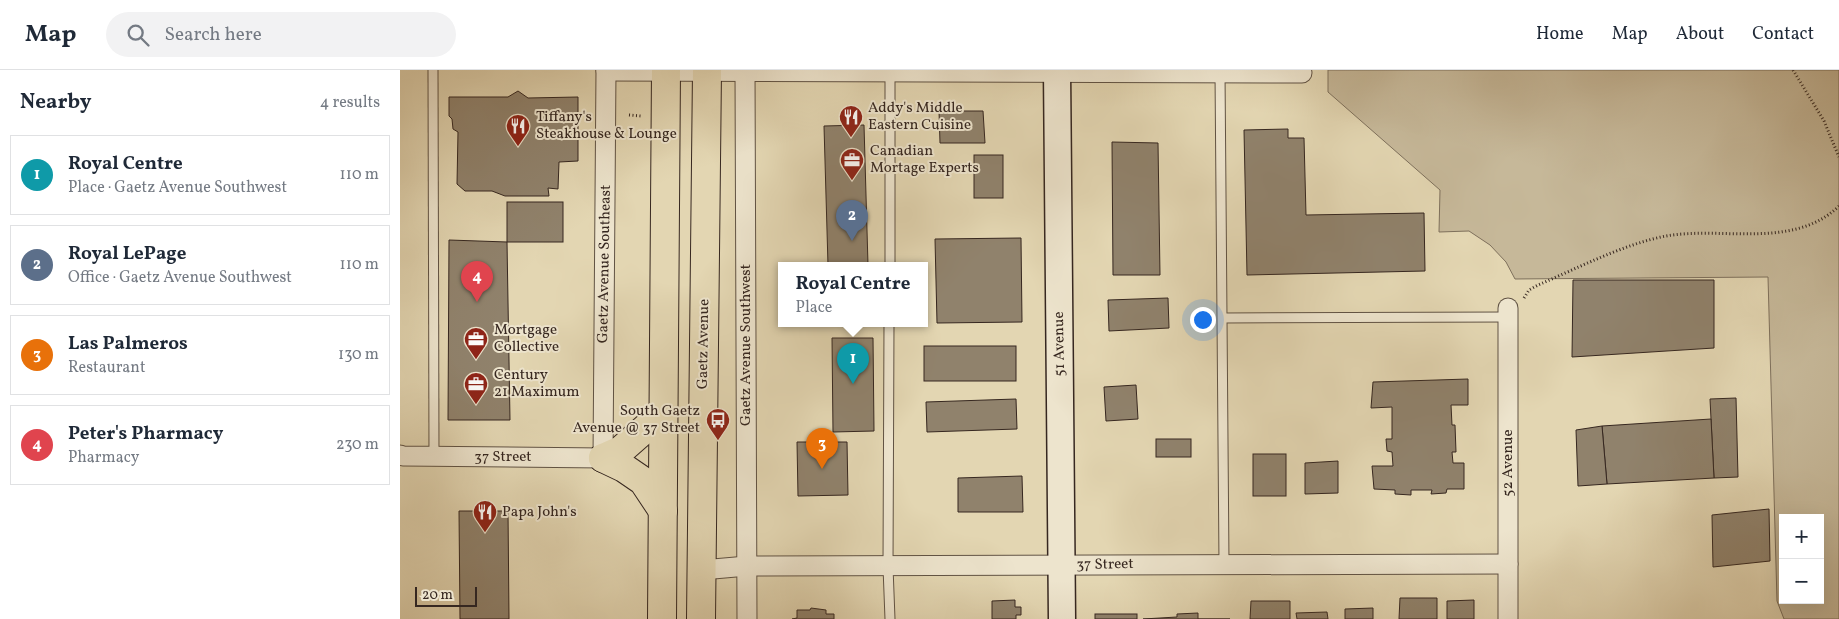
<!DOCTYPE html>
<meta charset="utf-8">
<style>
body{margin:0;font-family:Vollkorn,serif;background:#f2f2f3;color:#1f2937}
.controls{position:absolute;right:15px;bottom:15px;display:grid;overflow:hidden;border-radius:0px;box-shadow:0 5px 20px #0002}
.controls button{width:45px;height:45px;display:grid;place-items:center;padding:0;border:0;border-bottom:1px solid #e0e1e3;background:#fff;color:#1f2937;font:25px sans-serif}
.scale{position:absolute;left:15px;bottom:12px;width:62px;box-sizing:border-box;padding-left:5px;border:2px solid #362720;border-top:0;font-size:14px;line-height:18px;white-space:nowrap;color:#362720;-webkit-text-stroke:4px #ede4cd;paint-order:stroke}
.you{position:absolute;left:802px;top:249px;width:18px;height:18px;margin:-12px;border:4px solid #fff;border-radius:50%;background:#1a73e8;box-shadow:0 0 0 8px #1a73e833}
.badge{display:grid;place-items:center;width:32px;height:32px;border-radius:50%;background:#111827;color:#fff;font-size:16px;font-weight:700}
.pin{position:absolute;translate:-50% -41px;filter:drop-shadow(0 1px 2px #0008)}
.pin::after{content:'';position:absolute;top:26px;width:18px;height:15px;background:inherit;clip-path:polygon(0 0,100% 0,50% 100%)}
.popup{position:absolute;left:378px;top:192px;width:150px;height:65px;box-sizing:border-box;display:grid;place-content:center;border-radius:0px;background:#fff;filter:drop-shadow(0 1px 4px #0005);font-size:16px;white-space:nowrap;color:#747a83}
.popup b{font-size:19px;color:#1f2937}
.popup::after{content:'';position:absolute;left:50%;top:100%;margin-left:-10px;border:10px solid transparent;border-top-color:#fff}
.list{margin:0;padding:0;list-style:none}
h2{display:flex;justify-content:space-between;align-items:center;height:65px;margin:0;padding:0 20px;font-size:21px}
h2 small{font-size:16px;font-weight:400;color:#747a83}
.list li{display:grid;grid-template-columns:32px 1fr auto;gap:15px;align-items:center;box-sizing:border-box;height:80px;margin:0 10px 10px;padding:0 10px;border:1px solid #e0e1e3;border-radius:0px}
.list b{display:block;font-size:19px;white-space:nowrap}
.list p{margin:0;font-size:16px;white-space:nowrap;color:#747a83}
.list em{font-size:16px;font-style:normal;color:#747a83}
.icon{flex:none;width:28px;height:28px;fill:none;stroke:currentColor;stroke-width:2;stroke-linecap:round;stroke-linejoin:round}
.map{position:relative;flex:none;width:1439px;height:549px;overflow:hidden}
header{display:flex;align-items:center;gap:30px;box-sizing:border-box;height:70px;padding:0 25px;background:#fff;border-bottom:1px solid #e0e1e3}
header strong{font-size:24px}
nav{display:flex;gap:28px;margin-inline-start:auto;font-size:18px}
.search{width:350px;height:45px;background:#f2f2f3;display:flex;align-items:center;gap:12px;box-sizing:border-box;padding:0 18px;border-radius:28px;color:#747a83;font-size:19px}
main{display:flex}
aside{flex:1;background:#fff}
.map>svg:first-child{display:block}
</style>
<header>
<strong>Map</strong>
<div class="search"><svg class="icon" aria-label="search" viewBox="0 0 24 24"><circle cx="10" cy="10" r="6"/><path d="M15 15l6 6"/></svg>Search here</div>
<nav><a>Home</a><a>Map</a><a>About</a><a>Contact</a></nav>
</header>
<main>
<aside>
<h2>Nearby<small>4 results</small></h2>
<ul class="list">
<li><span class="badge" style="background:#0f9aa8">1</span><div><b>Royal Centre</b><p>Place · Gaetz Avenue Southwest</p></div><em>110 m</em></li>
<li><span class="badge" style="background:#5c6f8a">2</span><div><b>Royal LePage</b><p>Office · Gaetz Avenue Southwest</p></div><em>110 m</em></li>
<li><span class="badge" style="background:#e8710a">3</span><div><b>Las Palmeros</b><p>Restaurant</p></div><em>130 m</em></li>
<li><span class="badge" style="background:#e0444e">4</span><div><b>Peter's Pharmacy</b><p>Pharmacy</p></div><em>230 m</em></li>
</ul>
</aside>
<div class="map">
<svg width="1439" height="549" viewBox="0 0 1439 549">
<rect width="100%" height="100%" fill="#e3d6b2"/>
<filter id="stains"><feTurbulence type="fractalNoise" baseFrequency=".004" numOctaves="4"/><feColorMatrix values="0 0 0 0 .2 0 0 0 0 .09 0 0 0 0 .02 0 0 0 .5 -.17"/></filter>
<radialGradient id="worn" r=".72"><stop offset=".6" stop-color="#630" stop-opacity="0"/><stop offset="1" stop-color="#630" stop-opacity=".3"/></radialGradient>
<path fill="#c6b899" stroke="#7e705c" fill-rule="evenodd" d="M928,0H1439V549H1384L1377,531L1368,207L1115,209L1106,192L1090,175L1069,161L1039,162L1040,120L928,22ZM1383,448H1420V530H1383Z"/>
<g fill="#90826c" stroke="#362720">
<path d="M118,21L128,28L178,27V91L159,92L158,119L148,118L149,126H105L92,121H65L57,114L58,62L53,59L52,49L49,46V27H108Z"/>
<path d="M539,41H583L585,73H540Z"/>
<path d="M464,55L468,195H428L424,56Z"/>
<path d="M888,59V68H904L906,145L1024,143L1025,201L847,205L844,60Z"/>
<path d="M712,72L758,73L760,205H713Z"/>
<rect x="574" y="85" width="29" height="43"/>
<rect x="107" y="132" width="56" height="40"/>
<path d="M621,168L622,252L537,253L535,169Z"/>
<path d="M49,170L107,172L110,350H48Z"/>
<path d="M1173,210H1314V278L1172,287Z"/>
<path d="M768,228L769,258L709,261L708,230Z"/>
<path d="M432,268H473L474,361L433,362Z"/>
<rect x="524" y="276" width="92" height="35"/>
<path d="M1068,309V335H1051L1052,355H1055L1056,382H1052L1053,393H1064V419H1047L1046,423L1031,424L1032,420H1011V425L995,424V420L974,419L972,396H993L992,382L987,381L986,369H992V337L971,338L973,312Z"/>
<path d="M736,315L738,349L706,351L704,317Z"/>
<path d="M1336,328L1338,407L1314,408L1310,329Z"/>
<path d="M616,329L617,359L527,362L526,332Z"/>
<path d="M1311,349L1314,408L1207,414L1202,356Z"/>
<path d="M1202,356L1207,414L1178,416L1176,360Z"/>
<rect x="756" y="369" width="35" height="18"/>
<path d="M397,372H447L448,425L398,426Z"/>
<rect x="853" y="384" width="33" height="42"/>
<path d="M938,391V423L905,424V393Z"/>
<path d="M622,406L623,442H558V408Z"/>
<path d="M1369,439L1370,491L1313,497L1312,445Z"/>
<path d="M59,441H108L109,549H60Z"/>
<path d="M1000,528H1037V549H999Z"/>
<path d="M615,530V537H621V545H616V549H592V531Z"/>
<path d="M1074,530V549H1047V531Z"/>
<path d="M851,531H890V549H850Z"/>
<path d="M411,538L426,540V544H434V549H392L397,548V540H410Z"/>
<path d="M973,538V549H945V539Z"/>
<path d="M927,542L928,549H897L896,543Z"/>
<path d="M798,543V549H830H743L777,547V544Z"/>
<rect x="695" y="544" width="42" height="5"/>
</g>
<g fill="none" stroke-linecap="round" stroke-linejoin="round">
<g stroke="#615344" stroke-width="11">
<g id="lane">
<path d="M33,0L34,386"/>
<path d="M820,2L824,494"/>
<path d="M490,195V1"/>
<path d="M823,248L1108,247"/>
<path d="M489,253L488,497L490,549"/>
</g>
</g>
<g stroke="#615344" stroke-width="21">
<g id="street">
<path d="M345,0L347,549"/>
<path d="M206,1L902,3"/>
<path d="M1108,238V549"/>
<path d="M0,385L3,386L203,388L206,0"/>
<path d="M302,500L347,496L1108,494"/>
</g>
</g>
<g stroke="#362720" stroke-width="29">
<path id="secondary" d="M657,0L662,549"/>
</g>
<g stroke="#362720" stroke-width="30">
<g id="primary">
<path d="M203,388L224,398L243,411L263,441"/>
<path d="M203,388L221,380L263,343"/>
<path d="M262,549L266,0"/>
<path d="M301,549L307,0"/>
</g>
</g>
<g stroke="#362720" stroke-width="3" stroke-dasharray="1 2.5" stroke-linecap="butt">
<path d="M1393,0L1424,51L1439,87"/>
<path d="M229,45L241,46"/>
<path d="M1124,228L1129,220L1138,215C1178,198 1224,174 1266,166C1323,156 1393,180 1439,136"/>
</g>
<use href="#lane" stroke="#ede4cd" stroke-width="9"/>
<use href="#street" stroke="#ede4cd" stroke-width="19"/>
<use href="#secondary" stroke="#ede4cd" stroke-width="26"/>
<use href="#primary" stroke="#e3d6b2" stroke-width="28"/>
</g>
<defs>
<g id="restaurant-pin" transform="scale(1.25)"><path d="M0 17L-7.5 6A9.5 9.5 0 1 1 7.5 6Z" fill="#8f2418" stroke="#ede4cd"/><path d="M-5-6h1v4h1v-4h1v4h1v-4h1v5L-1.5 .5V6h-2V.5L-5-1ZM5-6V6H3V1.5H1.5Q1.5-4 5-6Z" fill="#fff"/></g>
<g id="office-pin" transform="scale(1.25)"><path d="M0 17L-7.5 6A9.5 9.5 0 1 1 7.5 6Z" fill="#8f2418" stroke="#ede4cd"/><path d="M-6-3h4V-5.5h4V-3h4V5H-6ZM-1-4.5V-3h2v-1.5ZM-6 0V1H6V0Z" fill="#fff"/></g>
<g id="bus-pin" transform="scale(1.25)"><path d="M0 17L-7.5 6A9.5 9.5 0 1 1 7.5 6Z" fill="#8f2418" stroke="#ede4cd"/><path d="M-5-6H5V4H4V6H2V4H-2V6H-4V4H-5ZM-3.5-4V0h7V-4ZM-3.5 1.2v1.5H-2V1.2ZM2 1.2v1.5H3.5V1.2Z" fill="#fff"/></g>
</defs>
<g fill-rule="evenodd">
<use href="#restaurant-pin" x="451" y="47"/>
<use href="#restaurant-pin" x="118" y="56"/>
<use href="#office-pin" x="452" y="90"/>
<use href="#office-pin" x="76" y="269"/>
<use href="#office-pin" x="76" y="314"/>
<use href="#bus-pin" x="318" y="350"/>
<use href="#restaurant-pin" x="85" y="442"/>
</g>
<g text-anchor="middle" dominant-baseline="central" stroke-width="4" stroke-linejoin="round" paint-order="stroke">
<g font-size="15" fill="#362720" stroke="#ede4cd" text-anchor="start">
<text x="468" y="38">Addy's Middle<tspan x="468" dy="17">Eastern Cuisine</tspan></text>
<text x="136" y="47">Tiffany's<tspan x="136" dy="17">Steakhouse &amp; Lounge</tspan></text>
<text x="470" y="81">Canadian<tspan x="470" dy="17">Mortage Experts</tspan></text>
<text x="94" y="260">Mortgage<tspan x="94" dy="17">Collective</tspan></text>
<text x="94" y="305">Century<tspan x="94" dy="17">21 Maximum</tspan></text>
<text x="300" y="341" text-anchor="end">South Gaetz<tspan x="300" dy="17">Avenue @ 37 Street</tspan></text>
<text x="102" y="442">Papa John's</text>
</g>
<g font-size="15" fill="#362720" stroke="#ede4cd">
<text transform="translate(205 194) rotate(-89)">Gaetz Avenue Southeast</text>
<text transform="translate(304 274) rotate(-89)">Gaetz Avenue</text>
<text transform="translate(660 274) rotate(-91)">51 Avenue</text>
<text transform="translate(346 275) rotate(-90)">Gaetz Avenue Southwest</text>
<text x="103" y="387">37 Street</text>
<text transform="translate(1108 393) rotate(-90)">52 Avenue</text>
<text transform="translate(705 495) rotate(-1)">37 Street</text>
</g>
</g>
<rect width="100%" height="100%" filter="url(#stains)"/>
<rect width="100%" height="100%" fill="url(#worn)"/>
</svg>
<div class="controls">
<button>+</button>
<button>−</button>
</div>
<div class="scale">20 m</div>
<div class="you"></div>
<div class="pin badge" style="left:453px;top:314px;background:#0f9aa8">1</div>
<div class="popup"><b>Royal Centre</b>Place</div>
<div class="pin badge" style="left:452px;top:171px;background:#5c6f8a">2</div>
<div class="pin badge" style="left:422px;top:399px;background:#e8710a">3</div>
<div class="pin badge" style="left:77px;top:232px;background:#e0444e">4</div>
</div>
</main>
